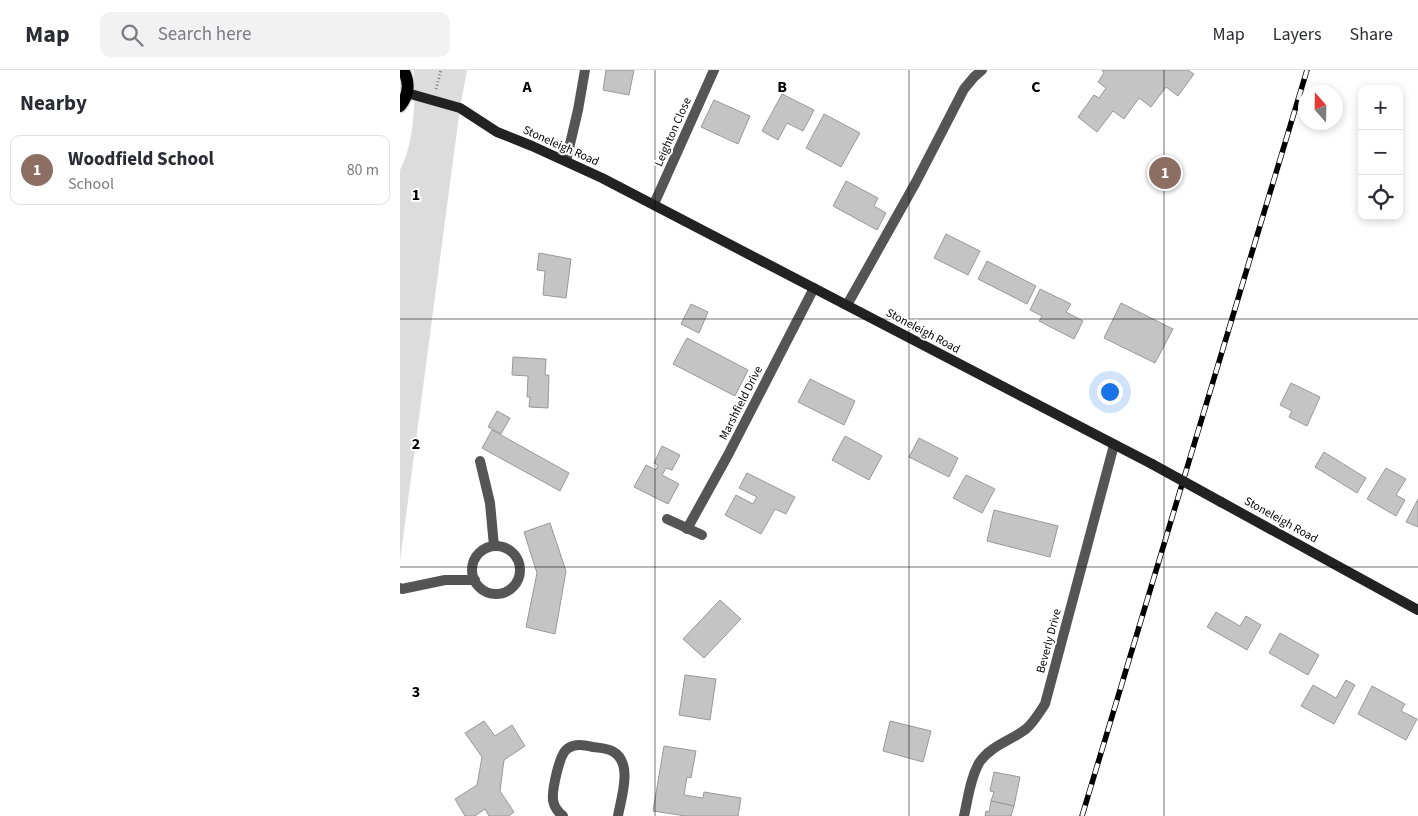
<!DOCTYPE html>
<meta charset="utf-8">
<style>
body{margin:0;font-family:"Source Sans 3",sans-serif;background:#f2f2f3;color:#2b2b33}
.controls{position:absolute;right:15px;top:15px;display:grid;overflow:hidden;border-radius:10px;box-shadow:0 2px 8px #0003}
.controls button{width:45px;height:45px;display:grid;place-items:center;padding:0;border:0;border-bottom:1px solid #e1e1e2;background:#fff;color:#2b2b33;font:25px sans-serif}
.compass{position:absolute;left:898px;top:15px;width:45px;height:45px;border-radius:50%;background:#fff;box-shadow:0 2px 8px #0003;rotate:340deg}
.you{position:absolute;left:709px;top:321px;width:18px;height:18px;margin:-12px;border:4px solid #fff;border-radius:50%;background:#1a73e8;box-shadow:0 0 0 8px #1a73e833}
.badge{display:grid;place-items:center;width:32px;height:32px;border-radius:50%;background:#000;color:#fff;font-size:16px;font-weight:700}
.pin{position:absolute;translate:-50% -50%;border:2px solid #fff;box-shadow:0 1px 5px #0006}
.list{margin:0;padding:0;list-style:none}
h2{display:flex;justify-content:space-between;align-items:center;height:65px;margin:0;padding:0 20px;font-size:21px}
h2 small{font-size:16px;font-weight:400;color:#7c7c81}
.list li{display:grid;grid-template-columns:32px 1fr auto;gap:15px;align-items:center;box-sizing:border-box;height:70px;margin:0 10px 10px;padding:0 10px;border:1px solid #e1e1e2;border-radius:10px}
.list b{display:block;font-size:19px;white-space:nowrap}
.list p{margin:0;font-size:16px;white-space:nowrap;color:#7c7c81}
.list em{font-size:16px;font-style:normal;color:#7c7c81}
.icon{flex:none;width:28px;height:28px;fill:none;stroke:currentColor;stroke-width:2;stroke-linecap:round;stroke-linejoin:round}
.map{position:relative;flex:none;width:1018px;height:746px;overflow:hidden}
header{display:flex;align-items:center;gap:30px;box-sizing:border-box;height:70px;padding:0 25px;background:#fff;border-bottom:1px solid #e1e1e2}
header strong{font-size:24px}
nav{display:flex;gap:28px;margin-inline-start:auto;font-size:18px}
.search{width:350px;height:45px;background:#f2f2f3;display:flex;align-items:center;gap:12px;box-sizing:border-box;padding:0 18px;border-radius:10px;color:#7c7c81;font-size:19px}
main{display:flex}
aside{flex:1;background:#fff}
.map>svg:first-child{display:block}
</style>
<header>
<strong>Map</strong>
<div class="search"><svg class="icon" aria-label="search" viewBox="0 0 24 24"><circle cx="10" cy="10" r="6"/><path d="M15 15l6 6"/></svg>Search here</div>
<nav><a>Map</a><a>Layers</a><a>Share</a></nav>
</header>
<main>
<aside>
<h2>Nearby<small></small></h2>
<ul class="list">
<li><span class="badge" style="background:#8d6e63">1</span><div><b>Woodfield School</b><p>School</p></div><em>80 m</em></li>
</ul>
</aside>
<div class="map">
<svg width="1018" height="746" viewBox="0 0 1018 746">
<rect width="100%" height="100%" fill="#fff"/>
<path fill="#dcdcdc" d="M14,0H67L60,38L0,491V100C15,70 15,33 14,0Z"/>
<g fill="#c4c4c4" stroke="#999">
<path d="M206,0H234L229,25L203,20Z"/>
<path d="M702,0H788L794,4L778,26L766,17L751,37L739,28L724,49L713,41L697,62L678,47L694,25L699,28L706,18L698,12L704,3Z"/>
<path d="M382,24L414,40L403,61L387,53L378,70L362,61Z"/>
<path d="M314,30L350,46L338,74L301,57Z"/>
<path d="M424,44L460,63L441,97L406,78Z"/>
<path d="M446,111L478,128L474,136L486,143L477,160L433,136Z"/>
<path d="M546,164L580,181L568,205L534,188Z"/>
<path d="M139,183L171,189L166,228L143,225L145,201L137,200Z"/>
<path d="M587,191L636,216L627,234L578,209Z"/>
<path d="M640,219L671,234L666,242L683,251L674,269L639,251L642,246L630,240Z"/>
<path d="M721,233L773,259L755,293L704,268Z"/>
<path d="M291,234L308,242L299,263L281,254Z"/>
<path d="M287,268L348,300L335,326L273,294Z"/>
<path d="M113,287L146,289L145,305H149L148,338L129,337L130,327H127L128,306L112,305Z"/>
<path d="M410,309L455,331L444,355L398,332Z"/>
<path d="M891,313L920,327L907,356L889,347L892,341L880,335Z"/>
<path d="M97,341L110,348L101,364L88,357Z"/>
<path d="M92,360L169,403L160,421L82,378Z"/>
<path d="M445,366L482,386L469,410L432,390Z"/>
<path d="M519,368L558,388L549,407L509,387Z"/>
<path d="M262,376L280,385L272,400L266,398L262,405L279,414L268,434L234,417L246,395L256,400L258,395L254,393Z"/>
<path d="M924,382L966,408L957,423L915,397Z"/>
<path d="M986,398L1006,409L996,425L1005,430L996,446L967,429Z"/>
<path d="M347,403L395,427L386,444L375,439L361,464L325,445L336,425L353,434L357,427L339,418Z"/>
<path d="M566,405L595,419L582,443L553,428Z"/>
<path d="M1018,429V457L1006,452Z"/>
<path d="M594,440L658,456L650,487L587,471Z"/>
<path d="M150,453L166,501L155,564L126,557L137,503L124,462Z"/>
<path d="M320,530L341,549L304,588L283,569Z"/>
<path d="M816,542L840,556L846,546L861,555L847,580L807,557Z"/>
<path d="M880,563L919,585L908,605L869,583Z"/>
<path d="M285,605L316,609L310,650L279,645Z"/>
<path d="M946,610L955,615L934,654L901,636L913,615L936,628Z"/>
<path d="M972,616L1005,634L1001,641L1017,649L1006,670L958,644Z"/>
<path d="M84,651L95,666L112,655L125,676L104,690L100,721L114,742L109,746H89L85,739L75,746H65L55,729L77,715L82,687L65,663Z"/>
<path d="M490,651L531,661L523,692L483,681Z"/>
<path d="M264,676L296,681L291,708L287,707L284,725L303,728L304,722L341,728L338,746H286L253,741Z"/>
<path d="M594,702L620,707L614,736L591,731L594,722L590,721Z"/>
<path d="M591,731L614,736L611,746H585L586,741L589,742Z"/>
</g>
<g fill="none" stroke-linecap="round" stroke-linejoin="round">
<g stroke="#dbdbdb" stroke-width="15">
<path id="primary" d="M0,36C9,25 10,12 3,0"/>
</g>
<path stroke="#777" stroke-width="3" stroke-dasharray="1 2.5" stroke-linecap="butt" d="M36,19L41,0"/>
<g stroke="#555" stroke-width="10">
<path d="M166,91L178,40L185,0"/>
<path d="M447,235L516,112L564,19L574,7L582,0"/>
<path d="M80,391L90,433L94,476"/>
<circle cx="96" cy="500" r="24"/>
<path d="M0,518L2,519L45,510H75"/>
</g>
<g stroke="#555" stroke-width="10">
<path d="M254,134L314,0"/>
<path d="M267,449L302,465"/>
<path d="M287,459L328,385L414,218"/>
<path d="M163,746C158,742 154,737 153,730C152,720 159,685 167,679C175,673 184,675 193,677C200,678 207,678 212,681C234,692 221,728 218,746"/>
<path d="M564,746C568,729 570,709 579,693C590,676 610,671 626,659C634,652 639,643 645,634L714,375"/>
</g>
<g stroke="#222" stroke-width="10">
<path d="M7,23L60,38L97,62L132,76L202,108L752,394"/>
<path d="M821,432L1018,540"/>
</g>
<use href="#primary" stroke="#000" stroke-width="12"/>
<g stroke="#000" stroke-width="5.5">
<path id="rail" d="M682,746L907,0"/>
</g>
<use href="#rail" stroke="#fff" stroke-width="4" stroke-dasharray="11" stroke-linecap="butt"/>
<path stroke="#222" stroke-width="10" d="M752,394L821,432"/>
</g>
<path fill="none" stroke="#000" stroke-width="1" stroke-opacity="0.55" d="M255,0V746M509,0V746M764,0V746M0,249H1018M0,497H1018"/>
<g text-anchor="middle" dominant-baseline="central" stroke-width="4" stroke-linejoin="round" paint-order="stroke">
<g font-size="12" fill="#000" stroke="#fff">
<text transform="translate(273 62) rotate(-66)">Leighton Close</text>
<text transform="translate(161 76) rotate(24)">Stoneleigh Road</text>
<text transform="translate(523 261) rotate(28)">Stoneleigh Road</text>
<text transform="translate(341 333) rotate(-63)">Marshfield Drive</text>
<text transform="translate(881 450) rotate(29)">Stoneleigh Road</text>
<text transform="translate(649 571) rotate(-75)">Beverly Drive</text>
</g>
</g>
<g font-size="16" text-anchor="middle" font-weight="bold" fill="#000" stroke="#fff" stroke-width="4" stroke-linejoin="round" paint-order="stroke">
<text x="127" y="22">A</text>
<text x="382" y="22">B</text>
<text x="636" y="22">C</text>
<text x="16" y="130">1</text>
<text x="16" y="379">2</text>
<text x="16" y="627">3</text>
</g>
</svg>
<div class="controls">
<button>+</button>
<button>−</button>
<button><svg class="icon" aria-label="locate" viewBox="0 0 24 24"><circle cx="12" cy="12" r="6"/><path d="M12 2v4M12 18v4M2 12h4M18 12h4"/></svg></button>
</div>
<svg class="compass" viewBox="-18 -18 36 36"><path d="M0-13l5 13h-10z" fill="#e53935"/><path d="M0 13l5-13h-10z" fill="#7c7c81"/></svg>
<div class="you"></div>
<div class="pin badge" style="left:765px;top:103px;background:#8d6e63">1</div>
</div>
</main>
